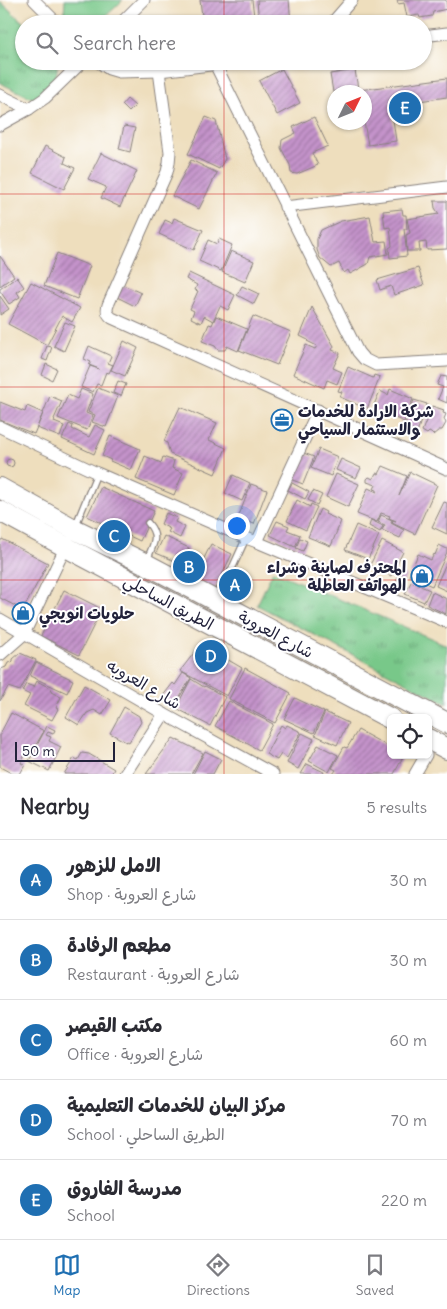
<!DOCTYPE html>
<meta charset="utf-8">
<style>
body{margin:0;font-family:Delius,"Playpen Sans Arabic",sans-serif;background:#f2f2f3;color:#2b2b33}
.controls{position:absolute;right:15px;bottom:15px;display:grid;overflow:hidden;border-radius:8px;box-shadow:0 1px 4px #0004}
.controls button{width:45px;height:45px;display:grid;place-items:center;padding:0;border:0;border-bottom:1px solid #e1e1e2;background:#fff;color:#2b2b33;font:25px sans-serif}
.compass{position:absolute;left:327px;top:85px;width:45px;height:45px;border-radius:50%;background:#fff;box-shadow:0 1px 4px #0004;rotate:47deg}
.scale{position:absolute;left:15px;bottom:12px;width:100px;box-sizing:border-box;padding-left:5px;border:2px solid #22223b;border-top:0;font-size:14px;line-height:18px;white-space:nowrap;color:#22223b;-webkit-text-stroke:4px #fff;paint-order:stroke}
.you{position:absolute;left:236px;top:525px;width:18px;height:18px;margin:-12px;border:4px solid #fff;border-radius:50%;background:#1a73e8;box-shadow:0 0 0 8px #1a73e833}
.badge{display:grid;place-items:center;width:32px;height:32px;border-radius:50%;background:#1f6fb2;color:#fff;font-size:16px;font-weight:700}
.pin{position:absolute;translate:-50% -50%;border:2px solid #fff;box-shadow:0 1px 5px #0006}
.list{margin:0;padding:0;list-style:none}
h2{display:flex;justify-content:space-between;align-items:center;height:65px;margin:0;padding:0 20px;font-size:21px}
h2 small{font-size:16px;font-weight:400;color:#7c7c81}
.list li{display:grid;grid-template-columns:32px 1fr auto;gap:15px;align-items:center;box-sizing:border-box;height:80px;padding:0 20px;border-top:1px solid #e1e1e2}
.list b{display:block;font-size:19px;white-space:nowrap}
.list p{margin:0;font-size:16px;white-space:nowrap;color:#7c7c81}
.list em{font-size:16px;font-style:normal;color:#7c7c81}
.icon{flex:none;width:28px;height:28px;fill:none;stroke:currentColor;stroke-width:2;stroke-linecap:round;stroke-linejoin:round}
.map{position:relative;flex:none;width:447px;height:774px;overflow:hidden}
.search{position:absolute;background:#fff;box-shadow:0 1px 4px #0004;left:15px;right:15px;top:15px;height:55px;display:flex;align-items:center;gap:12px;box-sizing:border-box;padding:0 18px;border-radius:28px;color:#7c7c81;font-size:19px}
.sheet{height:465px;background:#fff}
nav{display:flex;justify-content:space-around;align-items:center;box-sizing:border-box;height:70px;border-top:1px solid #e1e1e2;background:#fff;font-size:14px;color:#7c7c81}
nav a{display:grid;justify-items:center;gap:2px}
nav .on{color:#1f6fb2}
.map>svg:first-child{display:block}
</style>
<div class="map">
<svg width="447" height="774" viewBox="0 0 447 774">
<defs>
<pattern id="park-tufts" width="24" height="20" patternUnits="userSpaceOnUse" patternTransform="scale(1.25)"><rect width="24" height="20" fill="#78c889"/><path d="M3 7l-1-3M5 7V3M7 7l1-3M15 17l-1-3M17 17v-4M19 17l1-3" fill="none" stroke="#62a271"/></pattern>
<pattern id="building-hatch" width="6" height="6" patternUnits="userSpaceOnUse" patternTransform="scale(1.25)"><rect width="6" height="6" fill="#c493ca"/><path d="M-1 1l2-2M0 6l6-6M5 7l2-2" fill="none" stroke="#9f78a5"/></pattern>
</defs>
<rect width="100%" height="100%" fill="#fff"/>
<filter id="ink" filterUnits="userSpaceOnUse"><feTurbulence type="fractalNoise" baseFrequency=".02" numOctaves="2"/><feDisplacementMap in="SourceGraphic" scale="10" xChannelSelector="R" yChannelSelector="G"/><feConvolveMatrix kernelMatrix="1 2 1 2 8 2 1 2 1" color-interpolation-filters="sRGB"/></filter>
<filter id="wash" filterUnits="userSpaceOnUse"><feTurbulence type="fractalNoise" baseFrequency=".0096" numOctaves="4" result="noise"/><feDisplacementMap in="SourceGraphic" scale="20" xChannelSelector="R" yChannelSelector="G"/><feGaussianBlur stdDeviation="1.12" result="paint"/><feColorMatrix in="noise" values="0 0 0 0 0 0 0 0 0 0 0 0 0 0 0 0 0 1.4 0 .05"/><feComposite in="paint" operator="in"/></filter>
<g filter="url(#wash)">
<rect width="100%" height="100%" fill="#eedebd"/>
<path fill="#78c889" stroke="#4d7562" d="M65,0H123C115,8 98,25 86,24C78,23 70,16 64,13Z"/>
<g fill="url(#park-tufts)" stroke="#4d7562">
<path d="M0,1L25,24H24V61H57C59,80 50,90 34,99L0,83Z"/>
<path d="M273,571L447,645V704L257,605Z"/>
</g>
<g id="blocks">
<g fill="url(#building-hatch)">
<path d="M200,0H252L255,24H203Z"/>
<path d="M257,0H289L291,23L259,24Z"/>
<path d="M397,0H446L447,9L433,12L432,16L420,18L419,15L407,17L404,3L398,4Z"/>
<path d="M282,69L300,103L277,115L259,81Z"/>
<path d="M355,70L358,89L333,92L330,74Z"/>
<path d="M447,78V97L391,105L396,141L368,145L364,122V92H360L359,90Z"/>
<path d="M127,99L135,106L129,112L122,105Z"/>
<path d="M206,117L216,121L225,159L219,169L188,154Z"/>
<path d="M314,117L328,146L312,153L318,165L297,174L291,173L290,165L281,148L282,140L296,133L293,127Z"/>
<path d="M124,126L135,128L130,152L119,149Z"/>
<path d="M45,146L66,157L64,163L75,168L64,189L32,173Z"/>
<path d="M101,153L137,171L120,207L101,198L106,187L88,179Z"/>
<path d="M191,160L217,173L199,209L172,196Z"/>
<path d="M434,201H447V249L427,250L426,242L419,243L420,251H407L406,235L410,233L407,219L439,214L435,208Z"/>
<path d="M402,209L403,215H406L407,229H404L407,256L390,258L389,248L392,246L390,227L385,228L383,211Z"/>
<path d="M370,216L375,242L386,241L388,254L370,257L368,264L350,274L348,270L344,273L339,263L331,267L320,258L317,250V239L321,230L341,221Z"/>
<path d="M174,218L203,230L194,250L159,234L165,220L172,223Z"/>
<path d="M219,239L232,245L221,271L199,261L208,240L217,244Z"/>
<path d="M231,251L254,261L245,282L222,272Z"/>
<path d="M57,253L90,266L77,299L44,286Z"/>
<path d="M0,256L14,276L0,286Z"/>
<path d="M418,268L424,285L394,295L391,286L380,290L377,280Z"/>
<path d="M189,273L235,295L228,310L220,306L213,321L204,316L201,323L191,318L194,311L190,309L198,291L195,290L197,285L186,279Z"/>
<path d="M17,277L24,287L17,292L20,297L9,304L0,291V289Z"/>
<path d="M31,282L80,308L72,322L62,316L47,345L8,324Z"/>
<path d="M121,284L141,293L135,306L115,296Z"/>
<path d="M242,286L259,294L254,304L237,295Z"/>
<path d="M0,296L9,309L0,315Z"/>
<path d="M312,307L334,346L332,350L340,353L333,368L342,372L337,384L327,380L324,388L293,374L306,345L315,349L317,346L307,341L308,340L300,336Z"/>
<path d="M216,316L247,329L238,351L227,346L225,350H218L215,346L202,341L209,324L212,325Z"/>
<path d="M253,316L291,332L277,365L239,350Z"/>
<path d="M65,322L75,326L64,351L54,346Z"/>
<path d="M124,341L138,348L125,376L111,370Z"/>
<path d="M47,346L52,347L47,361L42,359Z"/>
<path d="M89,346L111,356L108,363L113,365L109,373L106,372L101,385L97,384L93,392L81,387L90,366L99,369L89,365L91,362L84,359Z"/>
<path d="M46,364L57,369L52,380L42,375Z"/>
<path d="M348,367L373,378L374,375L380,377L367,409L340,397L342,392L338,391Z"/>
<path d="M441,376L447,377V403L438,399L443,387L437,385Z"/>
<path d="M118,381L126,384L121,396L113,393Z"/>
<path d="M98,388L118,396L106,427L92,422L95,415L88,412Z"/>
<path d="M81,389L93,394L86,413L93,416L87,430L58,418L68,395L77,399Z"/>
<path d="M390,389L413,399L404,422L386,414L382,417L377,414L376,410L373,407L380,391L388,395Z"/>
<path d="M50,396L62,401L54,419L55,420L54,422L64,426L60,437L37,428Z"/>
<path d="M414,400L427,404L417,432L404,427Z"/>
<path d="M0,402L25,412L27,406L43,413L34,434L0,420Z"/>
<path d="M432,406L444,410L443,413L446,414L444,419L446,423L442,430H439L433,435L431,433L429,432L427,434L422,431Z"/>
<path d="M180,407L217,423L209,440L226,448L215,474L170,454L167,443L164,441Z"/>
<path d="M69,424L73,426L72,429L89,437L95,425L105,430L94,454L62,439Z"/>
<path d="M110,436L140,449L131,470L110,461L111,460L102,456Z"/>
<path d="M319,449L338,457L331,476L311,468Z"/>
<path d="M301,452L314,457L303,484L290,479Z"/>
<path d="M145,456L161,463L163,457L174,461L172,468L183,473L174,495L136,479Z"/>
<circle cx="10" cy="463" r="4"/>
<path d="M341,459L361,468L356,478L336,470Z"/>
<path d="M383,466L407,476L399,496L410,472L437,485L415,534L392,523L393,520L396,521L389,518L390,516L381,513L377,522L357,514L368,488L377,492V490L374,489L376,485L367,482V479L369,477L373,479L376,473L379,474Z"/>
<path d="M336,474L359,484L348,507L326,497Z"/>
<path d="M233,475L250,483L242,501L225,493Z"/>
<path d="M292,483L309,492L305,499L288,490Z"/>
<path d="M251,484L267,490L254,524L238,518Z"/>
<path d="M101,487L154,511L140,541L87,516Z"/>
<path d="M313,491L322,495L317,505L308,500Z"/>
<path d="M297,500L310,507L311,504L317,507L306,530L287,521Z"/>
<path d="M444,502L447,503V534L432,527Z"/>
<path d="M320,509L326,512L325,514L341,521L331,546L308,537Z"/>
<path d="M166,513L177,518L175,522L185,527L180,538L168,532L170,529L161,524Z"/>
<path d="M381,515L392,520L391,523L404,530L400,538L382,530L385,525L378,522Z"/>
<path d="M371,520L383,526L380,532L369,526Z"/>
<path d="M277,521L289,526L287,530L300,535L295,547L270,535Z"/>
<path d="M356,525L379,535L368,559L345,550Z"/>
<path d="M164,536L189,548L182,564L156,553Z"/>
<path d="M300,538L307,541L303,551L296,548Z"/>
<path d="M2,539L48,563L23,610L0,598V542Z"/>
<path d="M382,541L403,552L391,576L370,565Z"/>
<path d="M211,544L232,554L214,591L193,581Z"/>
<path d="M439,545L447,549V552L432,586L409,576L418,554L431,560L434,554L435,555Z"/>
<path d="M447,561V591L436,586Z"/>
<path d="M400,573L406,576L401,587L395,584Z"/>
<path d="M411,582L430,590L424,602L405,594Z"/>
<path d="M64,590L102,609L79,655L41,636Z"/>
<path d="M432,592L447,599L446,614L427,605Z"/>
<path d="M201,644L242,668L227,696L180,671Z"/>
<path d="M20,653L36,660L20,691L8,687L0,701L1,669L6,667L8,663L10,662L12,663L13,662V659Z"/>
<path d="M36,662L73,680L67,693L30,676Z"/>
<path d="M245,668L291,693L275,723L229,699Z"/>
<path d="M183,673L191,678L173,708L162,697L173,683L175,685Z"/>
<path d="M191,679L204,687L205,686L225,697L210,726L176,708Z"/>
<path d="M37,681L52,689L51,692L61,697L56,708L58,709L52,720L24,706L30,695L22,691L26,684L34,687Z"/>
<path d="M84,685L111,700L102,715L94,710L87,713L79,725L66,717Z"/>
<path d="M295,698L324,712L314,733L284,719Z"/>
<path d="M229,701L273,724L259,750L215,726Z"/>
<path d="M124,707L139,716L141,722L129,742L127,741L126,742L110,733Z"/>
<path d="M325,712L348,723L337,745L315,735Z"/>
<path d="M11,713L44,731L29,757L25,755L21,763L25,765L20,774H13L0,767V734Z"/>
<path d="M281,725L285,728L287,725L301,732L287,758L281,754L277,760L266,754Z"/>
<path d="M47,726L55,730L53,734L48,732L46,735L51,737L49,741L61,747L49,771L29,761Z"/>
<path d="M358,730L391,748V755H404L394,774H333L336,770L332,768L344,747L347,748Z"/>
<path d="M302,733L314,739L298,769L287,763Z"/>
<path d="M173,738L203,753L191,774H146Z"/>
<path d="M318,745L338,755L329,772L309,761Z"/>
<path d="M205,751L221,759L213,774H193Z"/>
<path d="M82,753L89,754L114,769L111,774H64L74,758L78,760Z"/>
<path d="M307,764L324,772L323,774H301Z"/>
</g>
</g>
</g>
<g filter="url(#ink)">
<use href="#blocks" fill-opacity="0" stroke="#88807c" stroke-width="1"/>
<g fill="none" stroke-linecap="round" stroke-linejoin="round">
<g stroke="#88807c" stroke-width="8">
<g id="service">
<path d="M75,527L97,473"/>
<path d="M147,560C153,544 160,537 148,523"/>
<path d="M230,573L246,538"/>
</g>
</g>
<g stroke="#88807c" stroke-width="13">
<g id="minor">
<path d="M34,0L58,24"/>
<path d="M120,24L144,0"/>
<path d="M331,24L352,0"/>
<path d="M423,36L447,33"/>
<path d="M97,61L109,69L119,72L159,71L245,61"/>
<path d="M215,64L358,352L364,359L376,365L447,361"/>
<path d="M159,71L170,152L169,163L167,172L108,305C106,311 107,314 112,318L447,469"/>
<path d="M0,95L29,109"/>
<path d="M0,125L29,109L45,98L83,61"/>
<path d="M285,207L447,187"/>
<path d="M0,427L97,473L246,538L257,542L447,622"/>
<path d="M257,542L318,410"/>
<path d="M0,619L164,714L273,774"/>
<path d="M0,655L24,634L68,542"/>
<path d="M125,774L164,714"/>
<path d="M415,774L426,755"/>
</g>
</g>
<g stroke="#88807c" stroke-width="22">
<g id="trunk">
<path d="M0,488L74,529L146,564L447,723"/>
<path d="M0,511L66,547L391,719"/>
<path d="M428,739L447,749"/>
</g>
</g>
<use href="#service" stroke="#fff" stroke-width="5.5"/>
<use href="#minor" stroke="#fff" stroke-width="11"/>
<use href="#trunk" stroke="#fff" stroke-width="20"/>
</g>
</g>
<path fill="none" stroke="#d62828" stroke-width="1" stroke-opacity="0.55" d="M224,0V24M224,61V774M0,194H447M0,387H447M0,580H447"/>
<defs>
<g id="office-ring" transform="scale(1.125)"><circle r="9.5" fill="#fff" stroke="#1f6fb2" stroke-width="1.5"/><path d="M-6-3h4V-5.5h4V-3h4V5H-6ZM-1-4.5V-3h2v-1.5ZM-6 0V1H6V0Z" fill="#1f6fb2"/></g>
<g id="shop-ring" transform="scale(1.125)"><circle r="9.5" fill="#fff" stroke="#1f6fb2" stroke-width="1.5"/><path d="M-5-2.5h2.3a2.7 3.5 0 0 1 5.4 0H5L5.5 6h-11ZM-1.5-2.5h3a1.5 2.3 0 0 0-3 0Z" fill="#1f6fb2"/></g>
</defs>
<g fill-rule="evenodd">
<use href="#office-ring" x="282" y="420"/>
<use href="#shop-ring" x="422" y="576"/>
<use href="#shop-ring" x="23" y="613"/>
</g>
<g text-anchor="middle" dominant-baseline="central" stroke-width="4" stroke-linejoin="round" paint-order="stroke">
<g font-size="16" font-weight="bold" fill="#22223b" stroke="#fff" text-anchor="start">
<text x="298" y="411">شركة الارادة للخدمات<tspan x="298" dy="18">والاستثمار السياحي</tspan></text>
<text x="406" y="567" text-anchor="end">المحترف لصاينة وشراء<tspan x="406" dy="18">الهواتف العاطلة</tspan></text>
<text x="39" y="613">حلويات انويجي</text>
</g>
<g font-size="16" fill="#22223b" stroke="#fff">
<text transform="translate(169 602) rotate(28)">الطريق الساحلي</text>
<text transform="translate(276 634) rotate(28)">شارع العروبة</text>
<text transform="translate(144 684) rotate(30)">شارع العروبه</text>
</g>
</g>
</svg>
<div class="controls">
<button><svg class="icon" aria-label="locate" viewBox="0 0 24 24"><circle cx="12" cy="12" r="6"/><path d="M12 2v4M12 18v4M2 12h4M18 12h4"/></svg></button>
</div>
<svg class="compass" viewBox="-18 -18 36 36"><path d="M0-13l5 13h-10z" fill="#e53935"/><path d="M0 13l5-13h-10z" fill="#7c7c81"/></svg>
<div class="scale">50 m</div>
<div class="you"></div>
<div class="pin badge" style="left:235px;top:585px">A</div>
<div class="pin badge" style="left:189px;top:567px">B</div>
<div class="pin badge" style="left:114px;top:536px">C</div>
<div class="pin badge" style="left:211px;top:656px">D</div>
<div class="pin badge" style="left:405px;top:108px">E</div>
<div class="search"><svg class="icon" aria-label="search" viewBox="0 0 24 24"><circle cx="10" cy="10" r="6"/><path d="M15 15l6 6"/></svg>Search here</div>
</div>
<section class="sheet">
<h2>Nearby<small>5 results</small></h2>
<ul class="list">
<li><span class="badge">A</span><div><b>الامل للزهور</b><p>Shop · شارع العروبة</p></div><em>30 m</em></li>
<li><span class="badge">B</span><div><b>مطعم الرفادة</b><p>Restaurant · شارع العروبة</p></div><em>30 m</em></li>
<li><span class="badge">C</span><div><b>مكتب القيصر</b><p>Office · شارع العروبة</p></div><em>60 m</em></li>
<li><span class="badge">D</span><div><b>مركز البيان للخدمات التعليمية</b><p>School · الطريق الساحلي</p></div><em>70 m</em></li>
<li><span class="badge">E</span><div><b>مدرسة الفاروق</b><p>School</p></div><em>220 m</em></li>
</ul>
</section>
<nav>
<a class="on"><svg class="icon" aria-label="map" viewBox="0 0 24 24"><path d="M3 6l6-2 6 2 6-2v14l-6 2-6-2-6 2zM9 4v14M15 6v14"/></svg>Map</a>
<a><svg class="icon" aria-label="directions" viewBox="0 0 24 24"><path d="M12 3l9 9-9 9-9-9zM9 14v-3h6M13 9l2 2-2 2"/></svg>Directions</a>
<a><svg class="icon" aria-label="saved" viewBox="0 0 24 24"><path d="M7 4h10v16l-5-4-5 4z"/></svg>Saved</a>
</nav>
